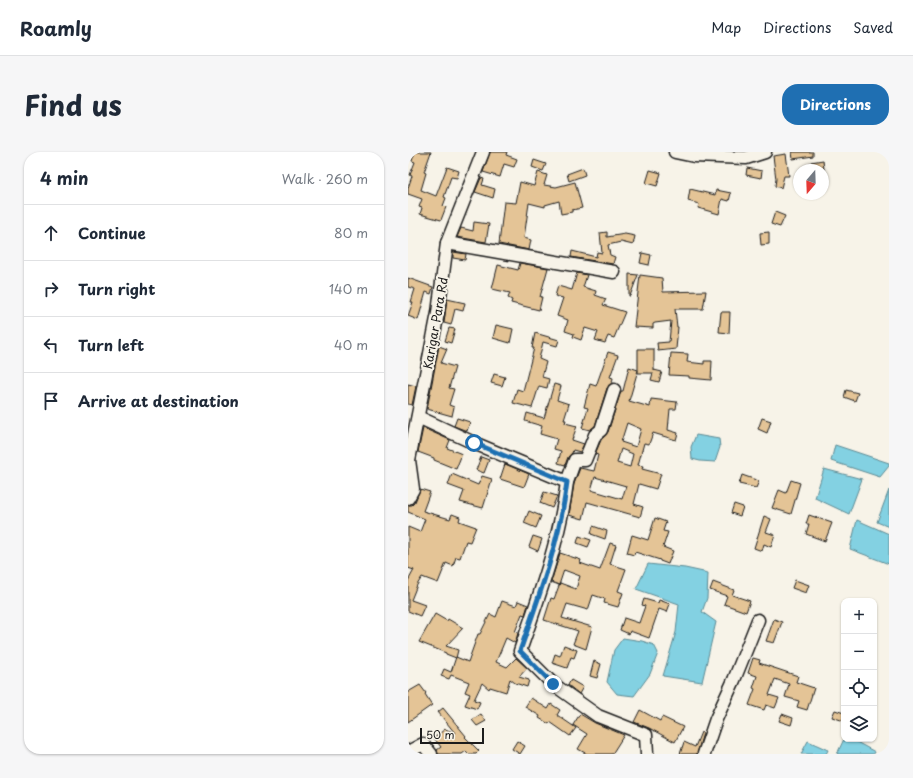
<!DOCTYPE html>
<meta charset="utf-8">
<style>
body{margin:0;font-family:"Playpen Sans",sans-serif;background:#f6f6f7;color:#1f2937}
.controls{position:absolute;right:12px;bottom:12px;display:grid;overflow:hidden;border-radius:8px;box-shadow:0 1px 3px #0004}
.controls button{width:36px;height:36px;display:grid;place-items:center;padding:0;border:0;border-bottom:1px solid #e0e1e3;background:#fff;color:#1f2937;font:20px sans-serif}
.compass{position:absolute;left:385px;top:12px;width:36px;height:36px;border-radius:50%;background:#fff;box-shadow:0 1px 3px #0004;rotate:199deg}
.scale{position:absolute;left:12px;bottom:10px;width:64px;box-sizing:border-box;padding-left:4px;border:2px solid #1c1c1c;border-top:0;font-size:11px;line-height:14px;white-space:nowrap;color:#1c1c1c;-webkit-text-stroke:3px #f7f3e8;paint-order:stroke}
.stop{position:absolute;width:12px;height:12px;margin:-9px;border:3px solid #1f6fb2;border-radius:50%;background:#fff}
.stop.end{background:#1f6fb2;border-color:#fff;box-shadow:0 1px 4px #0008}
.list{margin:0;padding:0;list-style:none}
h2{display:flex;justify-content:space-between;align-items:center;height:52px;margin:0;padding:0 16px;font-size:17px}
h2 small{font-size:13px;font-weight:400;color:#747a83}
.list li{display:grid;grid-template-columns:26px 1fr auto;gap:12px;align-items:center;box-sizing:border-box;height:56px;padding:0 16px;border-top:1px solid #e0e1e3}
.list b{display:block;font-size:15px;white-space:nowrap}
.list em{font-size:13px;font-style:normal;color:#747a83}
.icon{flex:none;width:22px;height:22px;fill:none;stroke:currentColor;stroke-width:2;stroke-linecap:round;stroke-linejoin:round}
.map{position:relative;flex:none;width:481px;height:602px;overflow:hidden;border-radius:16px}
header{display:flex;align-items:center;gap:24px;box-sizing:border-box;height:56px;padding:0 20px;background:#fff;border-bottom:1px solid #e0e1e3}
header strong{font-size:19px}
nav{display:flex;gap:22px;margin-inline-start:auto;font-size:14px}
.intro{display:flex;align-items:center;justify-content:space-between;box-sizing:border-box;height:96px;padding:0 24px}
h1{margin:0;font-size:28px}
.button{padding:10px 18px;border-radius:16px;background:#1f6fb2;color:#fff;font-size:14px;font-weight:700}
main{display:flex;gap:24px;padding:0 24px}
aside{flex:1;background:#fff;border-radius:16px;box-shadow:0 1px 3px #0004}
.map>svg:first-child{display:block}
</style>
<header>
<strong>Roamly</strong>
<nav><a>Map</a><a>Directions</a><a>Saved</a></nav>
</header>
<div class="intro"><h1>Find us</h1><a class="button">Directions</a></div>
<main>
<aside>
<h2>4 min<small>Walk · 260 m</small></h2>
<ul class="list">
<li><svg class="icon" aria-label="ahead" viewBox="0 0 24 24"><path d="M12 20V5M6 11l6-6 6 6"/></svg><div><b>Continue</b></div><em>80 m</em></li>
<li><svg class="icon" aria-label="right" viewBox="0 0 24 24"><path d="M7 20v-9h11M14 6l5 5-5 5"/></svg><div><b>Turn right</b></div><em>140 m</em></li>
<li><svg class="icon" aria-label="left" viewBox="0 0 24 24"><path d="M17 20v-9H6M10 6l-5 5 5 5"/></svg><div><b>Turn left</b></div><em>40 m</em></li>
<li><svg class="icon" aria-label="arrive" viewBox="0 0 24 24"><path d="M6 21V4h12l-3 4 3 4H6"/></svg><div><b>Arrive at destination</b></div></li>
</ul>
</aside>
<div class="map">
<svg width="481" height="602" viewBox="0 0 481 602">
<rect width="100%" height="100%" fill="#f7f3e8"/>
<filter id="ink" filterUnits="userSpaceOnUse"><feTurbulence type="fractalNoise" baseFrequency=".025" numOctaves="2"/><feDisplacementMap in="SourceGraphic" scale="8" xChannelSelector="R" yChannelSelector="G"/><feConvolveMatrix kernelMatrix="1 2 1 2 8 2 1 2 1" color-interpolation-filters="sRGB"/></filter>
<g filter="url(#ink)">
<g fill="#83d1e2" stroke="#5a8993">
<path d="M288,283L311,287L312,295L307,310L292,309L284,307L283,295Z"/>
<path d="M427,293L481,311V314L472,325L423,309Z"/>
<path d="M416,317L454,327L441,362L407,346Z"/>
<path d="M481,338V375L469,370Z"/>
<path d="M449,368L481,382V412L442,397Z"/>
<path d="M240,412L277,416L300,421L299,446L294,460L308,470L294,530L255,524L268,480L271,452L228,437Z"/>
<path d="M215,486L234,489L246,493L250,501L242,522L226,544L209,542L199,530L206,498Z"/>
<path d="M436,587H443L467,600L466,602H429Z"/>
<path d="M400,589L420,598L418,602H393Z"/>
</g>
<g fill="#e4c496" stroke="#1c1c1c" fill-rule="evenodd">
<path d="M7,0H23L16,20L18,21L13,38L28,44L39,15L51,19L49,26L43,25L36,45L38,46L35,54L38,55L33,68L12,62L14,56L11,55L14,47L0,42V36L4,24L2,23L7,10L4,9Z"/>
<path d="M82,0H99L98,3L109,7L106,15L96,12L92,25L75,20Z"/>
<path d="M384,0H405V4L385,7Z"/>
<path d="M378,2L381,24H376L373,36L367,34L368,27L365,4Z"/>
<path d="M126,8L138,12L135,19L124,15Z"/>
<path d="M415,8L416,18H404L403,10Z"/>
<path d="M175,16L177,23L161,29L159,22Z"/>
<path d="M339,16L354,19L353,26L338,23Z"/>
<path d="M242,18L253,21L249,34L238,31Z"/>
<path d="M130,20L139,23L136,33L148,35L167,30L174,56L164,58V60L153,62L151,49L137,53V55L121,51L116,86L123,88L121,98L91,92L96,50L108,51L112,30L126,34Z"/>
<path d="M73,26L76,27L74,33L87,37L85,46L67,40Z"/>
<path d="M282,37L307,43L308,38L323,41L321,49L314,47L311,62L290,56L291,52L280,49Z"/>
<path d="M367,60L377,64L372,75L363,72Z"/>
<path d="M66,70L81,72L78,90L49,85L53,76L65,79Z"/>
<path d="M199,80V85L217,82L227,84L225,93L213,90L200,93L202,103L207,105L205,112L163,105L164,99L188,105L189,100L194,101L192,81Z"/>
<path d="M361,80V92L353,93L352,81Z"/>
<path d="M45,100L58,102L57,108L45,106Z"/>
<path d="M234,101L243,103L241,113L232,111Z"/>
<path d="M112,111L140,116L132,145H134L131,158L103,151L104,148L100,146L102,141L84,137L90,113L110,118Z"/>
<path d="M169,121L179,123L175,135L188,139L187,143L198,147L195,153L217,160L206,186L200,184L197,191L187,188L190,180L177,176L173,188L165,185L166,182L157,179L160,168L149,164L155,146L147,144L150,134L164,138Z"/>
<path d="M221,122L230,123L222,144H221Z"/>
<path d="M232,123L254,126L255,140L298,139L295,157H267L269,175H270L268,197L250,199L249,191L261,190L263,169L247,171L245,172V176L226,175Z"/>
<path d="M0,126L25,135L23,142L18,140L10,168L0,164L5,150H3L7,137L0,135Z"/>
<path d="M39,147L57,151L55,159L47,157L43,173L36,171Z"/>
<path d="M313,160H322L321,181L311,180Z"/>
<path d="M88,173L105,177L102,191L85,186Z"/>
<path d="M41,176L47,177L43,191L37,189Z"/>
<path d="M127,181L151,188L149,194L135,190L131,207L138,210L134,225L141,227L139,236L131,234L124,256L105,251L109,237L115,239L126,196H124Z"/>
<path d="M31,194L39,197L33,211L47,215L41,236L46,237L41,253L46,255L44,264L19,257Z"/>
<path d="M230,197H246V219V218L254,220L251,230L243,228L245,221H230Z"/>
<path d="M200,200L210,203L202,225L205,226L204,231L199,236L187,274L182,278L174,276L180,256L176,255L182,232L188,234Z"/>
<path d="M263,201L280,202L279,210L296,212V209H304L303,228L281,226V224L261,223Z"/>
<path d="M221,215L230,218L221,249L242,255L243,247L269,250L268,257H262L260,278L270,281L268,288L245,281L241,292L236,291L230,313L235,314L234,317L253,322L248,337L231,332L226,352L235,355L232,365L179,350L175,367L161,363L166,332L172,316L186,319L190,303L187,302L193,288L200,280L213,239H215ZM219,271L233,277L228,295L213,290ZM213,297L225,302L222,315L209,311ZM187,325L218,334L214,347L183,338Z"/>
<path d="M86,222L97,225L94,234L83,231Z"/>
<path d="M0,232L8,234L4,253L0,252Z"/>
<path d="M146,232L153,234L149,248L161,252L156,268H158L157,271L169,274L164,288L176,292L172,300L165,298L164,301L160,305L157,313L150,311L153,299L146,297L149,287L132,282L134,274L117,269L119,261L136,266Z"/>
<path d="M438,238L450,241L447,249L436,245Z"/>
<path d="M49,266L62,270L59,279L46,274Z"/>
<path d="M354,266L363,269L359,281L350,277Z"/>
<path d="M15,276L42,288L39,296L54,302L48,317L26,308V306L10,300Z"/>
<path d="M73,305L81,308L76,321L68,318Z"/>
<path d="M97,312L121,322L116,335L92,327Z"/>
<path d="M44,322L70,333L74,324L84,327L75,356L52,350L56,339L40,333Z"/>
<path d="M334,323L351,329L348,336L331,332Z"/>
<path d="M383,328L392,331L383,362L364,356L371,338L378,341Z"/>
<path d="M12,337L22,340L15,359L42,367L44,362L52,365L51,369L68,375L62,390L58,389L52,406L48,405L45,414L38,411L30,431L14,425L9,433L3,448L17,453L12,464L0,459V429L6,418L0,416V375L12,380L17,367L0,360V353H4L7,350Z"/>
<path d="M136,340L149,344L144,356L132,351Z"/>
<path d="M326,352L335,355L332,364L323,361Z"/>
<path d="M121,359L133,364L128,376L116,371Z"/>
<path d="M401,363L424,371L417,389L398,382L401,372H398Z"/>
<path d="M356,364L363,367L358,380L367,383L363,395L356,392L354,399L346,396Z"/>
<path d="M247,366L258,370L255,379L260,380L255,395L265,399L260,412L252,409V408L227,400L226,403L219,401L224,383L240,388Z"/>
<path d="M185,374L199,379L197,387L183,382Z"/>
<path d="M125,384L134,387L130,399L121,395Z"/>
<path d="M171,384L183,388L180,395L169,391Z"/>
<path d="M202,391L208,393L202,412L218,417L210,439L215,441L210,455L196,451L197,447L185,443L180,458L159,452L154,466L184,475L178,497L165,492L170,479L136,468L143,446L146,447L152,431L168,437L172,424L156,418L151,433L143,430L152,401L173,408L172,411L192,418Z"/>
<path d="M387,428L401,433L398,441L384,436Z"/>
<path d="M305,430L326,438L324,443L342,449L338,460L316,452L319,444L302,438Z"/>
<path d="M236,447L250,451L251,448L262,452L259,460L251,457L241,486L222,479L221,482L212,478L216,466L231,471L237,454L234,453Z"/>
<path d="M94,449L108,454L110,449L120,453L117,463L114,462L107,480L110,481L107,491L98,486L88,510L99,515L108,506L119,516L111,525L121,528L119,535L107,531L102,527L98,540L82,535L81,537L74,531L66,548L72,550L69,557L57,553L62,542L57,540L61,530L43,523L41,527L33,524L36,517L43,520L48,505L60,510L70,482H72L82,462L88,465Z"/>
<path d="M27,462L39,469L40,467L55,476L38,494L50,498L48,506L38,502V501L11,490Z"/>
<path d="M366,467L374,470L366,491L358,489Z"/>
<path d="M156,493L169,498L166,506L163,505L159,516L144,511L147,502L152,504Z"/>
<path d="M345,506L352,508L351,511L390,524L388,530L406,536L399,558L389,555L391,549L377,545L381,532L367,527L361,543L371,546L367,556L358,553L356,558L341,553L347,537L345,536L349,524L340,521Z"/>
<path d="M186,509L193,512L189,526L182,524Z"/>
<path d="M163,528L175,535L171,542L160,533Z"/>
<path d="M12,533L18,541L17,542L24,553L0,570V540Z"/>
<path d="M123,546L140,557L143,552L152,558L149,563L168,576L162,584L142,570L141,572L131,566L132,564L117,555Z"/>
<path d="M35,556L58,584L57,585L71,599L68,602H61L58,599L54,602H30L29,598L33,595L26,586L37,577L47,581L30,560Z"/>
<path d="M232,558L252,569L254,565L275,575L267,590L241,576L226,570Z"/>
<path d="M427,558L436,561V569L424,565Z"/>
<path d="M73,562L78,569L69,574L64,568Z"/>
<path d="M172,562L187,571L216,583L204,602H179L170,597L179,582L165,573Z"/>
<path d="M374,562L385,566L383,573L371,569Z"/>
<path d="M293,580L295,581L289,602H272L276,590L287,595Z"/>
<path d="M109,589L117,594L112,602L104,597Z"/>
</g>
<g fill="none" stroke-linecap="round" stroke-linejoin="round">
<g stroke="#1c1c1c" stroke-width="15">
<g id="minor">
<path d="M267,0L286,4L338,6L357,0"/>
<path d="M39,91L206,120"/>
<path d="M10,265L66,291L159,330C152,388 131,444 112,499L145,532L190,564L238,583L239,602"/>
<path d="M159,330L167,308H177L187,283L193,278L206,238"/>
<path d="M0,346L5,337L1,308L30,161L39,91L75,0"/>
<path d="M0,600L15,592L23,602"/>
<path d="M296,602L308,567L326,528L350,468"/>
</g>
</g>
<use href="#minor" stroke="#f7f3e8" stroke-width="12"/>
</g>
</g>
<g fill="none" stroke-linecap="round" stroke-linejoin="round" filter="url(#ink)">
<path stroke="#1f6fb2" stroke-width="5" d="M66,291L159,330C152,388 131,444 112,499L145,532"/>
</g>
<g text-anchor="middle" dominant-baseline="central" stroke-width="4" stroke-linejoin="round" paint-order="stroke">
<g font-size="12" fill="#1c1c1c" stroke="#f7f3e8">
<text transform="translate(27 171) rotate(-80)">Karigar Para Rd</text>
</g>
</g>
</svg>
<div class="controls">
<button>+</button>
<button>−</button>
<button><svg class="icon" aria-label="locate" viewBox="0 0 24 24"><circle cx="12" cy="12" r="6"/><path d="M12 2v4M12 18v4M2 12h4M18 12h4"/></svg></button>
<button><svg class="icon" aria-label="layers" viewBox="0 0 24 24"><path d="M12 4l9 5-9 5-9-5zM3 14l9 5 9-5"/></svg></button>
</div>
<svg class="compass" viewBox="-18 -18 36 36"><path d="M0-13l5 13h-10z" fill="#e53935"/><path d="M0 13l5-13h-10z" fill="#747a83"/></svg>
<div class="scale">50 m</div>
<div class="stop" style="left:66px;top:291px"></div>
<div class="stop end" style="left:145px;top:532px"></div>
</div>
</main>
